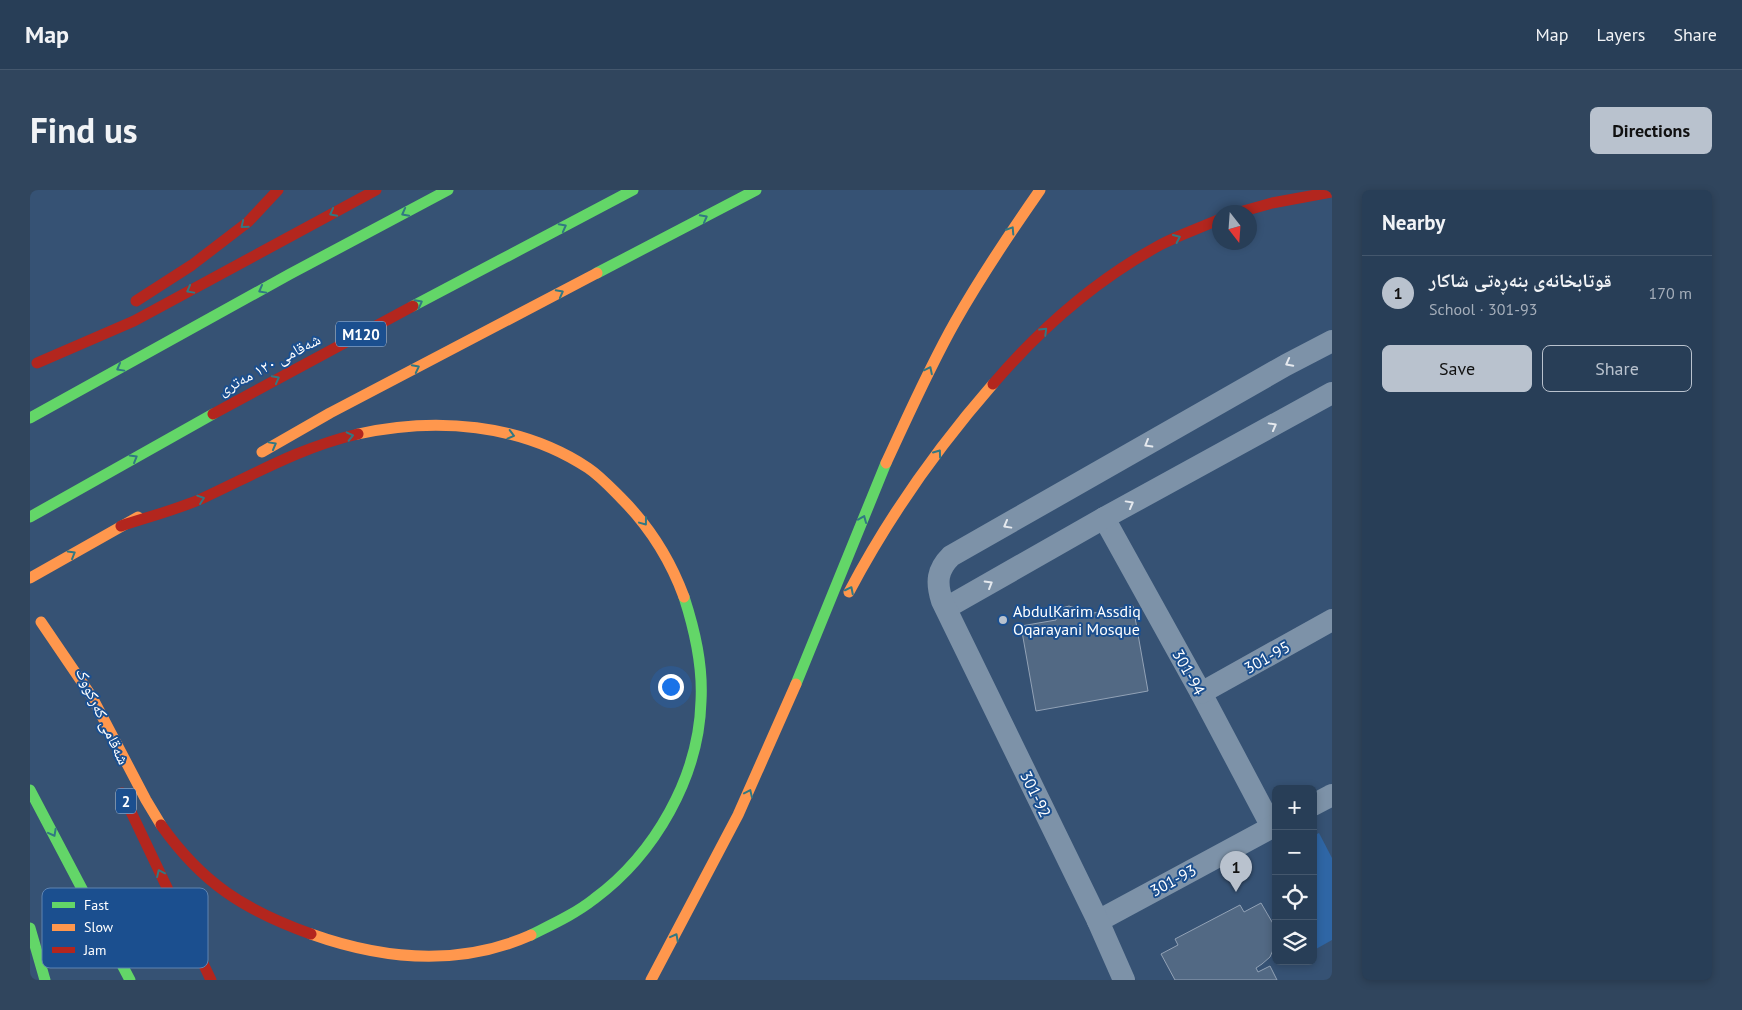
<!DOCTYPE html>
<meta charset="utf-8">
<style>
body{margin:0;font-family:"PT Sans","Noto Naskh Arabic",sans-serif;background:#30455d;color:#f1f3f6}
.controls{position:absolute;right:15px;bottom:15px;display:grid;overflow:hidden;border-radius:8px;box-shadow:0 2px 8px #0003}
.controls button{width:45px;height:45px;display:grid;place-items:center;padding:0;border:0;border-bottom:1px solid #44576d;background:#283e57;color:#f1f3f6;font:25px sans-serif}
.compass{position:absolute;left:1182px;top:15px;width:45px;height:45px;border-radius:50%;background:#283e57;box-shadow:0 2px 8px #0003;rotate:163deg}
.you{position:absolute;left:640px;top:496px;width:18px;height:18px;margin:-12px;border:4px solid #fff;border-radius:50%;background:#1a73e8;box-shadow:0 0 0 8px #1a73e833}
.badge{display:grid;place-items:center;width:32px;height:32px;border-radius:50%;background:#b9c2ce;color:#111;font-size:16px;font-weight:700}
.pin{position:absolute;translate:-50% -41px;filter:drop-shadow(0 1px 2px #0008)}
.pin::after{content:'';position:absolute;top:26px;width:18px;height:15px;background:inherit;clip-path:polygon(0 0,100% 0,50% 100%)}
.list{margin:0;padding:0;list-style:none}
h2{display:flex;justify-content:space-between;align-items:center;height:65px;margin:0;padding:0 20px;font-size:21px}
h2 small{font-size:16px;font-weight:400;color:#a5aeba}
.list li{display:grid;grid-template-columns:32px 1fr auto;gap:15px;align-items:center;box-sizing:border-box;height:75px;padding:0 20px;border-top:1px solid #44576d}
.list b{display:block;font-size:19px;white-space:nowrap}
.list p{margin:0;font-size:16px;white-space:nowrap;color:#a5aeba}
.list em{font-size:16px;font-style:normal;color:#a5aeba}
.actions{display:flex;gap:10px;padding:15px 20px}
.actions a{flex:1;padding:11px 0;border:1px solid #b9c2ce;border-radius:8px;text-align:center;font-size:18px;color:#b9c2ce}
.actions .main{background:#b9c2ce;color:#111}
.icon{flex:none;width:28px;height:28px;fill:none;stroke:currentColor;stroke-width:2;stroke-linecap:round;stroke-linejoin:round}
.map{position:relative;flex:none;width:1302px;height:790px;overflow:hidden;border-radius:8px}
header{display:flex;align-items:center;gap:30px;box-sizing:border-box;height:70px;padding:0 25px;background:#283e57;border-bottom:1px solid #44576d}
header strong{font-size:24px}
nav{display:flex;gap:28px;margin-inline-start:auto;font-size:18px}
.intro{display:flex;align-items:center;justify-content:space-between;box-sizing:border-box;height:120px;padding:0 30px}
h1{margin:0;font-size:35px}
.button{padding:12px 22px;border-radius:8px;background:#b9c2ce;color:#111;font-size:18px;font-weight:700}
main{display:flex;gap:30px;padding:0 30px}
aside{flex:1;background:#283e57;border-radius:8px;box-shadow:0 2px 8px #0003}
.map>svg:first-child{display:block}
</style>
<header>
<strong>Map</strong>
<nav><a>Map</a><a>Layers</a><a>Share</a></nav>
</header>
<div class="intro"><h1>Find us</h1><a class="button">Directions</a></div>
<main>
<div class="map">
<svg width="1302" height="790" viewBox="0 0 1302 790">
<rect width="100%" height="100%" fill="#365274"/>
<path fill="#2f66a5" d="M1289,643L1302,668V750L1286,759L1283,753V646Z"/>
<g fill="#526984" stroke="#92a2b6">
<path d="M1039,416L1045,418L1051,422L1052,425L1103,416L1118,501L1006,521L991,436L1026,430L1027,424L1032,418Z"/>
<path d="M1231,713L1245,737L1246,753L1240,767L1232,774L1226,778L1228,782L1240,776L1247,790H1145L1131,764L1148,755L1145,749L1210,715L1214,722Z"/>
</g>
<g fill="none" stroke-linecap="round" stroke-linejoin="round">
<g stroke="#7d92a8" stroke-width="22">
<path d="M1074,328L1171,503L1242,637"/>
<path d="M916,418L1074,328L1302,203"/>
<path d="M1171,503L1302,430"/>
<path d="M1283,615L1302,605"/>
<path d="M1068,731L1246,635"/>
<path d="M1094,790L1068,731L912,411C906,392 907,380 921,366L1256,175L1302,151"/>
</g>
<g stroke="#63d668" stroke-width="11">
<path d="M567,83L726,0"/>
<path d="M383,116L603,0"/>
<path d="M0,228L260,84L418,0"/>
<path d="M0,327L183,224"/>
<path d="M766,494L856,273"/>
<path d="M0,600L100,790"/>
<path d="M0,738L15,790"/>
<path d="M501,745C523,734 545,724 564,709C625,664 669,587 671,511C673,475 665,441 654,407"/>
</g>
<g stroke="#ff974d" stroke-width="11">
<path d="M328,244C405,227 490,233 558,278C570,286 581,298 591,308C620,337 640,369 654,407"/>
<path d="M232,262L300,223L567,83"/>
<path d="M856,273C878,226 899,178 925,132C951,86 980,43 1010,0"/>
<path d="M0,388L108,327"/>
<path d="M819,402C858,328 908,257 963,194"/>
<path d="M11,432L62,507L116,610L131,635"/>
<path d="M281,744C354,770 429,777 501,745"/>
<path d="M621,790L708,625L766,494"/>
</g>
<g stroke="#b3261e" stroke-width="11">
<path d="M1210,22L1242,13L1302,2"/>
<path d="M106,111L162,75L218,32L248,0"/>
<path d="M7,173L104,131L346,0"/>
<path d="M963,194C1010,139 1066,90 1130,55C1149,45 1170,38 1190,29"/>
<path d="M183,224L383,116"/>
<path d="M91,336C118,327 145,320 171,309C223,285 271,257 328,244"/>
<path d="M92,603L181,790"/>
<path d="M131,635C172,693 214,720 281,744"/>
</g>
</g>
<defs><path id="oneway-chevron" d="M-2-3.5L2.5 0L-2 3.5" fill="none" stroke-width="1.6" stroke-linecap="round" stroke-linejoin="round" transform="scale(1.25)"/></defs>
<g stroke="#317883">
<use href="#oneway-chevron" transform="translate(303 23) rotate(152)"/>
<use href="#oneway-chevron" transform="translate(375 23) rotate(152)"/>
<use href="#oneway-chevron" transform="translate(674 28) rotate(-28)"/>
<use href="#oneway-chevron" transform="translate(214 35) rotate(141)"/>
<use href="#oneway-chevron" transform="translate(533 37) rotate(-28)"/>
<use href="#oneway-chevron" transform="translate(981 40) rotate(-57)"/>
<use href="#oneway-chevron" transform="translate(1147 48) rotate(-25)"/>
<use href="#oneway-chevron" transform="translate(160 100) rotate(151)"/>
<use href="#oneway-chevron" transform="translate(232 100) rotate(151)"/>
<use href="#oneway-chevron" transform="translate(530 103) rotate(-28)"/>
<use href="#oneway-chevron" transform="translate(389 113) rotate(-28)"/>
<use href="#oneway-chevron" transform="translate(1014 141) rotate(-44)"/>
<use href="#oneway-chevron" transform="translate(90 178) rotate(151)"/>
<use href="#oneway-chevron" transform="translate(386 178) rotate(-27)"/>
<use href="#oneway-chevron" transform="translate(899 180) rotate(-64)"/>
<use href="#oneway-chevron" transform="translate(246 189) rotate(-28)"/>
<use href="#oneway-chevron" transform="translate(481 245) rotate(15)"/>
<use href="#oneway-chevron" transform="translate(320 246) rotate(-13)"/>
<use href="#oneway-chevron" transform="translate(243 255) rotate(-29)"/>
<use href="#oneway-chevron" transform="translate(908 263) rotate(-54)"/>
<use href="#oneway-chevron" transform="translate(104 268) rotate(-30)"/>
<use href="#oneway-chevron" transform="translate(171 309) rotate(-19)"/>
<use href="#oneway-chevron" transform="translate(833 329) rotate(-68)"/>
<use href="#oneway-chevron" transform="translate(614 332) rotate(53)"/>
<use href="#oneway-chevron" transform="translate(42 364) rotate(-30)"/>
<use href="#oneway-chevron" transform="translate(820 400) rotate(-63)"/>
<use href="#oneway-chevron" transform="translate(719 603) rotate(-65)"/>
<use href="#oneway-chevron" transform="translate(23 643) rotate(62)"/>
<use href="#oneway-chevron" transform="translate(130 683) rotate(-115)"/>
<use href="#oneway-chevron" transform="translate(645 747) rotate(-62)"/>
</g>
<g stroke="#e5e9ee">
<use href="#oneway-chevron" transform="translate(1259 173) rotate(152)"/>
<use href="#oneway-chevron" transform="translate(1243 236) rotate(-29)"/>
<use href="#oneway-chevron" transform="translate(1118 254) rotate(150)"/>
<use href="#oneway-chevron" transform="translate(1100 314) rotate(-29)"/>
<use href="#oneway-chevron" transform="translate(977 335) rotate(151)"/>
<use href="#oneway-chevron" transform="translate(959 394) rotate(-30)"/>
</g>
<circle fill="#b9c2ce" stroke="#1b4f8f" stroke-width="2" cx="973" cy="430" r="5"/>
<g text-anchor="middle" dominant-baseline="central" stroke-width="4" stroke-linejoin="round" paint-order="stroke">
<g fill="#1b4f8f" stroke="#bbcadd" stroke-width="1">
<rect x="306" y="131.5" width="50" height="25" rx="4"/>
<rect x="86" y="598.5" width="20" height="25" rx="4"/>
</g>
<g font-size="15" font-weight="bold" fill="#fff">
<text x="331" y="144">M120</text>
<text x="96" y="611">2</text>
</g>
<g font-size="16" fill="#fff" stroke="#1b4f8f">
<text transform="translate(239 174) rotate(-28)">شەقامی ١٢٠ مەتری</text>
<text transform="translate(1237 467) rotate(-29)">301-95</text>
<text transform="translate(1159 482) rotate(61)">301-94</text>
<text transform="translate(73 526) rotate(65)">شەقامی کەرکووک</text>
<text transform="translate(1006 604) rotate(64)">301-92</text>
<text transform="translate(1143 690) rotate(-28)">301-93</text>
</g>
<g font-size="16" fill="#fff" stroke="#1b4f8f" text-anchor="start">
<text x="983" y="421">AbdulKarim Assdiq<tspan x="983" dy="18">Oqarayani Mosque</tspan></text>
</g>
</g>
<rect x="12" y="698" width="166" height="80" rx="8" fill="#1b4f8f" stroke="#5f84b1" stroke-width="1"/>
<rect x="22" y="712" width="23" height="6" fill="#63d668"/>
<rect x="22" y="734" width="23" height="7" fill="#ff974d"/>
<rect x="22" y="757" width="23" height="6" fill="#b3261e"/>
<g font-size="14" fill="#fff">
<text x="54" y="720">Fast</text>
<text x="54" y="742">Slow</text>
<text x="54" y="765">Jam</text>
</g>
</svg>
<div class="controls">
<button>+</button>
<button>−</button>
<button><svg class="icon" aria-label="locate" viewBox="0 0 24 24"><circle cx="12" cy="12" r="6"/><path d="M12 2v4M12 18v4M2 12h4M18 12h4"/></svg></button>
<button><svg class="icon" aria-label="layers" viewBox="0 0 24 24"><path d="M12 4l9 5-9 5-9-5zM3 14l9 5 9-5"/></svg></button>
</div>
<svg class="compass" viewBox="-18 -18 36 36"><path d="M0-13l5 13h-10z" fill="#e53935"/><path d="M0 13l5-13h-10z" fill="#a5aeba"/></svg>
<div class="you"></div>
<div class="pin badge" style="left:1206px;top:702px">1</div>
</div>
<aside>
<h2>Nearby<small></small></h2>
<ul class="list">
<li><span class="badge">1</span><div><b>قوتابخانەی بنەڕەتی شاکار</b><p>School · 301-93</p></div><em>170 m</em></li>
</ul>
<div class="actions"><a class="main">Save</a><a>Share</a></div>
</aside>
</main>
